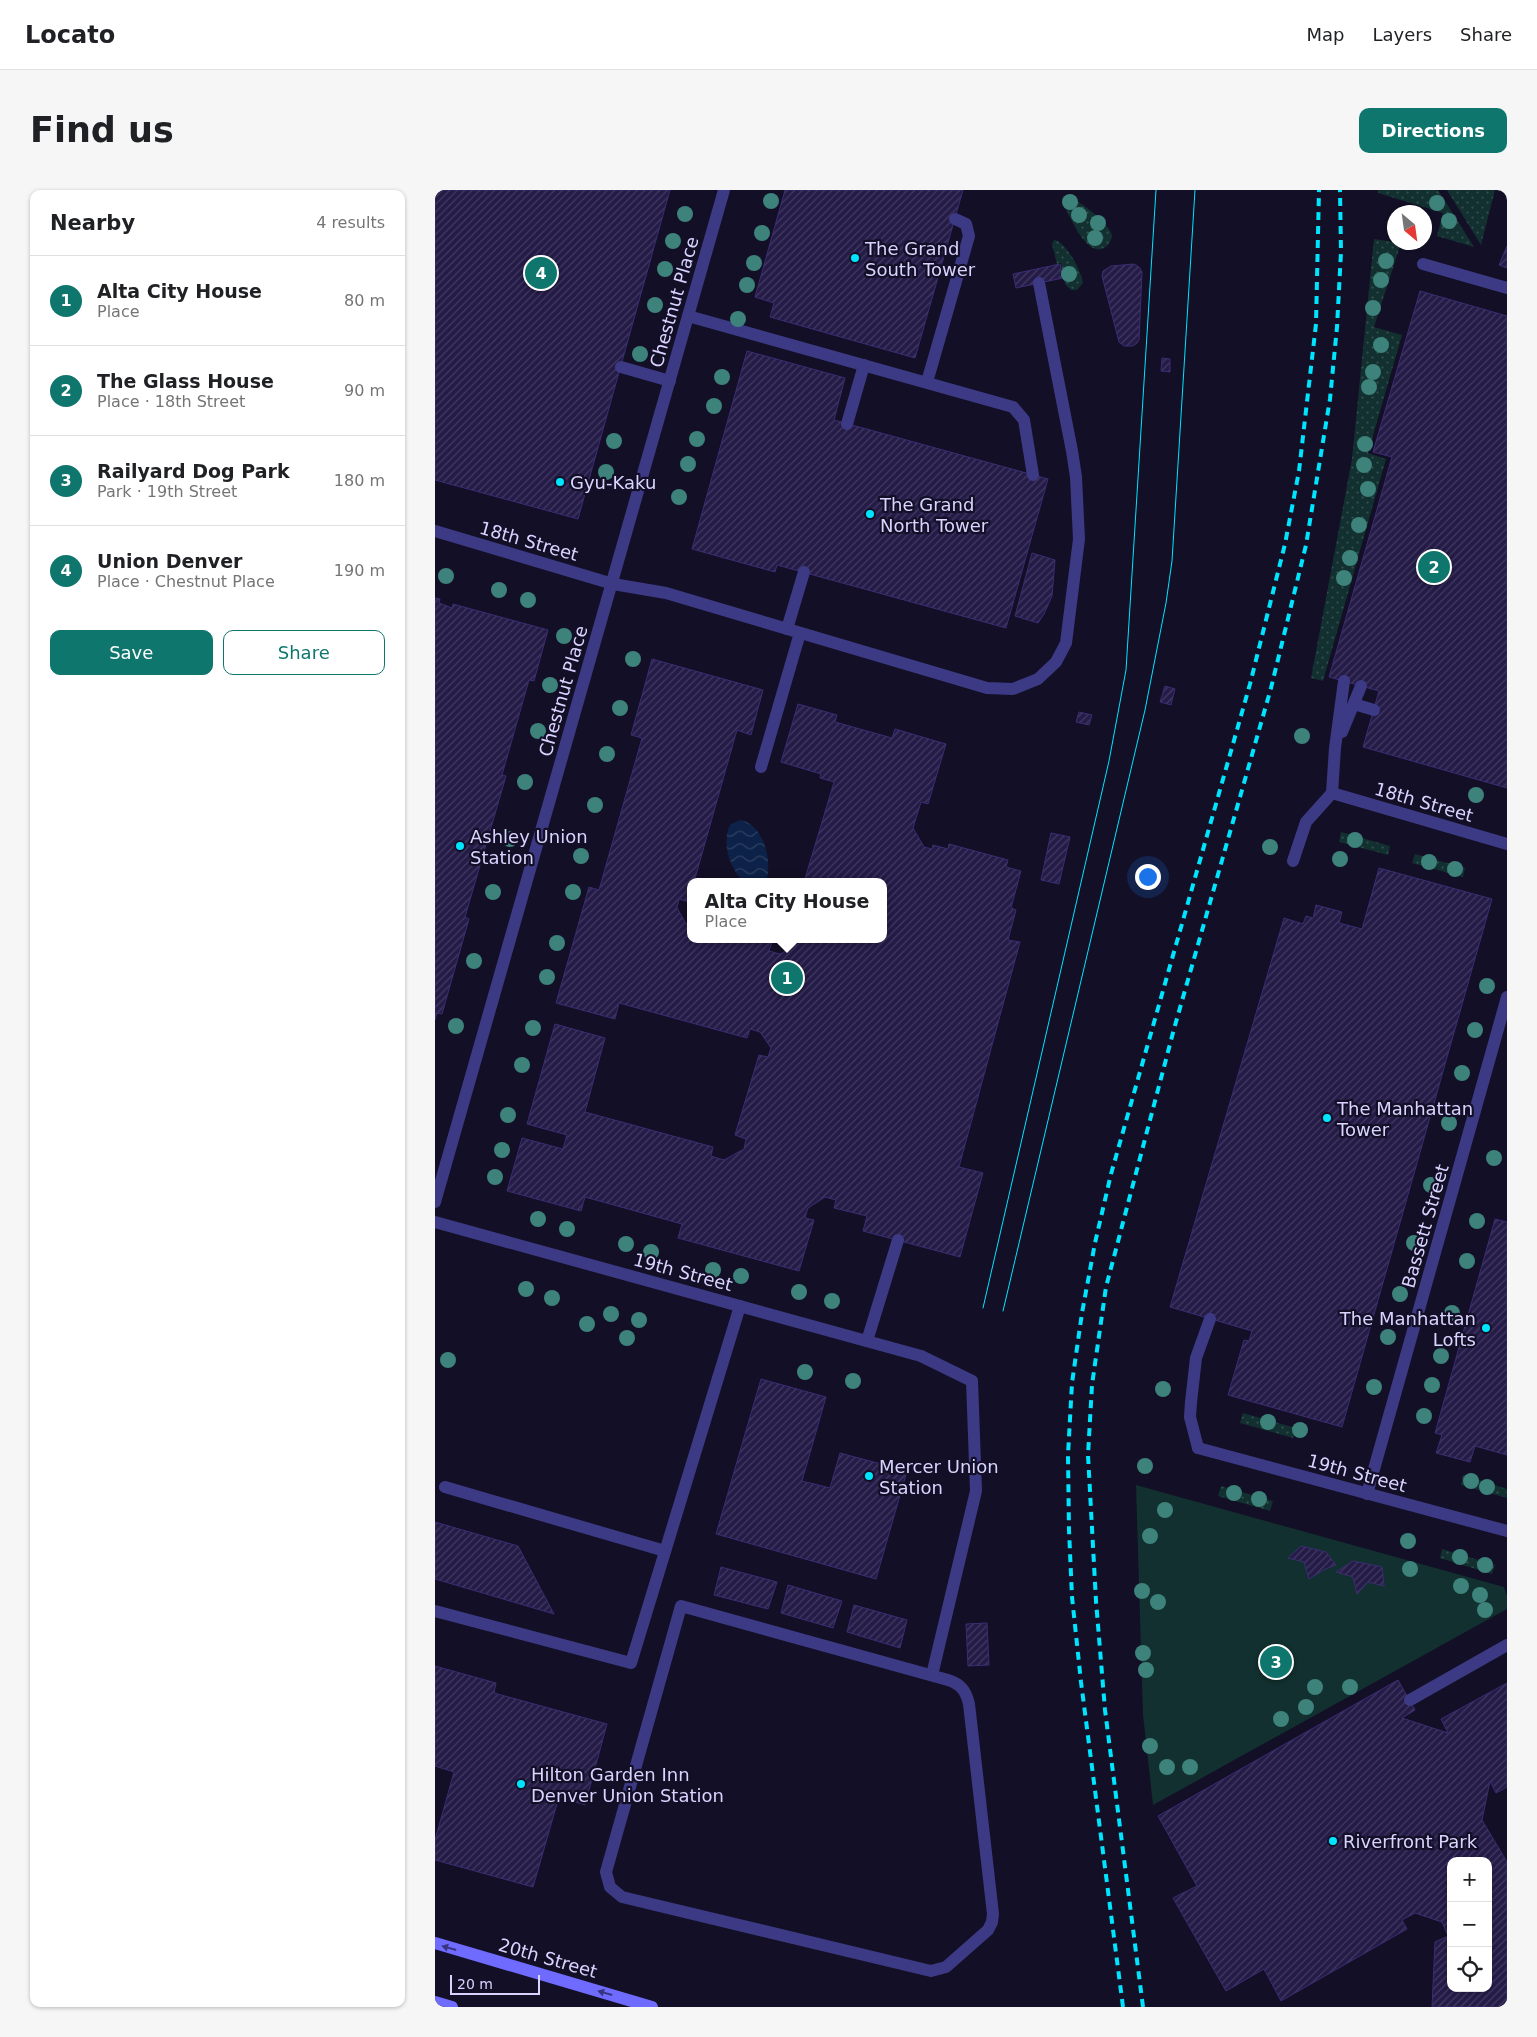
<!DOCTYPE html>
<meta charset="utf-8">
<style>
body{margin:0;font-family:"DejaVu Sans",sans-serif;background:#f6f6f6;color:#202124}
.controls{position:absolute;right:15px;bottom:15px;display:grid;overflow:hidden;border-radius:10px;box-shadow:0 1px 4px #0004}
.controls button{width:45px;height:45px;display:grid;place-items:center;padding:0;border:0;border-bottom:1px solid #e0e0e0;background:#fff;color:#202124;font:25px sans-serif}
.compass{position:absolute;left:952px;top:15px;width:45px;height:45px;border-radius:50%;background:#fff;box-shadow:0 1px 4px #0004;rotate:151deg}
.scale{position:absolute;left:15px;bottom:12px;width:90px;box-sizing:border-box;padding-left:5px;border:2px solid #d9d4ff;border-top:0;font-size:14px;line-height:18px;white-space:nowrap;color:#d9d4ff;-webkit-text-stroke:4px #130f26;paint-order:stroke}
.you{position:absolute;left:712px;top:686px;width:18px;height:18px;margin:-12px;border:4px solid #fff;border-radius:50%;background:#1a73e8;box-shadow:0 0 0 8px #1a73e833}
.badge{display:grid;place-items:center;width:32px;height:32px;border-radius:50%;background:#0f766e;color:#fff;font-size:16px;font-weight:700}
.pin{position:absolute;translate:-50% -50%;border:2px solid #fff;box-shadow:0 1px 5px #0006}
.popup{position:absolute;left:252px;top:688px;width:200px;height:65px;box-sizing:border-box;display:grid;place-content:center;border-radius:10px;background:#fff;filter:drop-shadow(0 1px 4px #0005);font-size:16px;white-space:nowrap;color:#757577}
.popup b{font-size:19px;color:#202124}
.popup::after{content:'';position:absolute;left:50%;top:100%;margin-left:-10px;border:10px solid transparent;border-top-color:#fff}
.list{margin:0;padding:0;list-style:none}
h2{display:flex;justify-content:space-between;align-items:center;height:65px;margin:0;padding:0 20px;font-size:21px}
h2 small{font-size:16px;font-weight:400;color:#757577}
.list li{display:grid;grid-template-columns:32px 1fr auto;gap:15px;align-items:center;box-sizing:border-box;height:90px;padding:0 20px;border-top:1px solid #e0e0e0}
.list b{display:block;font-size:19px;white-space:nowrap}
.list p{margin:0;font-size:16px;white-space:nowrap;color:#757577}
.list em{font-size:16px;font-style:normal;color:#757577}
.actions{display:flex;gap:10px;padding:15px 20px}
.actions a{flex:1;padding:11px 0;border:1px solid #0f766e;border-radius:10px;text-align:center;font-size:18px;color:#0f766e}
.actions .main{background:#0f766e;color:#fff}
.icon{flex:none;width:28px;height:28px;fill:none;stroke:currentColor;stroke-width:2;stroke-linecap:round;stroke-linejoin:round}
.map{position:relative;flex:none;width:1072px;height:1817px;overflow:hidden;border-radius:10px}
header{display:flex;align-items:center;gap:30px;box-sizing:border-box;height:70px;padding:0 25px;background:#fff;border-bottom:1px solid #e0e0e0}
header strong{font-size:24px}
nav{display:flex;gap:28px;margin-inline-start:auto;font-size:18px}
.intro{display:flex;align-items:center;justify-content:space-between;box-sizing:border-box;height:120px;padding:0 30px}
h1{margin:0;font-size:35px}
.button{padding:12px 22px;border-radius:10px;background:#0f766e;color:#fff;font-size:18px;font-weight:700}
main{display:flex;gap:30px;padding:0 30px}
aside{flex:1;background:#fff;border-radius:10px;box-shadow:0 1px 4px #0004}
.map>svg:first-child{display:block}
</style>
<header>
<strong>Locato</strong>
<nav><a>Map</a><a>Layers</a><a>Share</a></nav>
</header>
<div class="intro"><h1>Find us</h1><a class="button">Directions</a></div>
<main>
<aside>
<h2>Nearby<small>4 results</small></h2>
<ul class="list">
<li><span class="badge">1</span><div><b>Alta City House</b><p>Place</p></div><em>80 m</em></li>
<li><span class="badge">2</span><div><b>The Glass House</b><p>Place · 18th Street</p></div><em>90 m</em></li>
<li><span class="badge">3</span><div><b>Railyard Dog Park</b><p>Park · 19th Street</p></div><em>180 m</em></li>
<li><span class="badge">4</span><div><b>Union Denver</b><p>Place · Chestnut Place</p></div><em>190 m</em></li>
</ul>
<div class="actions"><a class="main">Save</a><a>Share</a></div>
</aside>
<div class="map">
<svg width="1072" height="1817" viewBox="0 0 1072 1817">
<defs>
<pattern id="grass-dots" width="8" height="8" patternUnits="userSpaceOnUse" patternTransform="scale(1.25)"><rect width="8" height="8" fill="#12302f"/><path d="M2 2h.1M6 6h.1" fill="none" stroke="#344d4e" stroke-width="1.8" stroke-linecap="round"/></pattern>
<pattern id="water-waves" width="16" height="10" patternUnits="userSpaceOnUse" patternTransform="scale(1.25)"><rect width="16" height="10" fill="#0c2248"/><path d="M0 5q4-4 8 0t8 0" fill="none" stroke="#2f4163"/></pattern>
<pattern id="building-hatch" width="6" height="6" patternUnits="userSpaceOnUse" patternTransform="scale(1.25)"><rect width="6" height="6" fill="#241b47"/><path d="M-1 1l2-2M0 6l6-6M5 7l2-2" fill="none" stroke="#433b63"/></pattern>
</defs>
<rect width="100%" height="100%" fill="#130f26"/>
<g fill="url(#grass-dots)">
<path d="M943,0H1003L1039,57L1002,46L1008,23L943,3Z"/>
<path d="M1012,0H1060L1046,55Z"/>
<path d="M629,6C640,6 675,34 677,45C676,50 675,55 669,58C651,68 634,24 627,11Z"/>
<path d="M939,49L966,53L939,137L967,145L933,263L951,269L888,491L876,488L917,269Z"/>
<path d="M619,50C630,50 647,82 648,93L642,100H636L630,94L626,73L622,74L617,54Z"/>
<path d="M906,642L955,656L953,665L904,652Z"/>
<path d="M980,664L1030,678L1028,687L977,673Z"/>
<path d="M808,1223L861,1238L858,1248L805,1233Z"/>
<path d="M1028,1285L1072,1299V1308L1026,1295Z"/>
<path d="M786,1296L838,1311L835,1321L783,1306Z"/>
<path d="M1007,1359L1060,1375L1057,1384L1005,1368Z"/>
</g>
<path fill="#12302f" d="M701,1295L1069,1397L1072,1406V1419L718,1615L708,1525Z"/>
<path fill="url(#water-waves)" d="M305,630C329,634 338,672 331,692H309C295,679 286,653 295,635Z"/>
<g fill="url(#building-hatch)" stroke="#3b2d73" fill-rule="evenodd">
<path d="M0,0H235L143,329L0,290Z"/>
<path d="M350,0H528L480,168L335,127L339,113L320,107Z"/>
<path d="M1072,56V78L1064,75Z"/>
<path d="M625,74L628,88L581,98L578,84Z"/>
<path d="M699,74L704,77L707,82L704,150L702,153L698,156H689L684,152L667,86L668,81L676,76Z"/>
<path d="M985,101L1072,126V598L928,557L944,501L894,487L957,267L938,262Z"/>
<path d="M312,161L410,188L399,230L613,289L571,438L342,375L340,382L257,359Z"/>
<path d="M727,168L735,169V182L726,181Z"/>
<path d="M597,363L620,370L617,406L609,424L603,433L580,426Z"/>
<path d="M0,408L5,409L4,413L17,418L18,414L113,440L99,491L94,490L67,585L71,586L30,727L34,729L7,824L2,823L0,830Z"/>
<path d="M217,469L328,500L316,545L302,540L259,692H256L254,712L244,709L242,718L253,737L256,738V749H329L337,752L334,761L345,764L367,752L368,749H448V692H369L399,592L385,588L386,584L346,572L363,514L402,525L400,532L457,548L460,539L511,554L493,614L486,612L478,638L489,657L497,659L498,655L513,659L514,654L573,670L571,677L586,681L576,718L581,720L573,750L585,752L524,977L548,983L525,1067L428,1041L432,1026L399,1018L401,1010L390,1007L373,1018L370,1028L379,1030L364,1081L243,1048L247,1034L150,1007L146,1021L72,1001L87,948L128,959L132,945L92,934L120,834L170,848L150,922L278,957L276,966L289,970L309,959L311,949L300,945L324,865L333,867L336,858L325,842L315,839L312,848L184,813L180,829L121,813L154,697L164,700L207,548L196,545Z"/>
<path d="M730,496L740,499L736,515L725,512Z"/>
<path d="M644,522L657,525L654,535L641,532Z"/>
<path d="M616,643L635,647L624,694L606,690Z"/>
<path d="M944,678L1057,709L907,1237L793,1205L809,1150L814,1151L817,1141L735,1117L849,728L868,734L871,726L878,728L881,715L907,722L904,733L927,739Z"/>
<path d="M1060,1029L1072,1032V1265L1040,1256L1035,1272L1001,1263L1007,1245L1000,1243Z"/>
<path d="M326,1189L391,1207L367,1291L395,1298L405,1263L472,1281L441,1389L281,1344Z"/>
<path d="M0,1332L83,1356L119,1424L0,1389Z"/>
<path d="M866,1356L891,1362L901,1375L890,1379L874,1389L869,1372L853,1368Z"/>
<path d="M918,1371L947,1377L949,1396L933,1392L922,1404L918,1387L901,1382Z"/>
<path d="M286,1377L342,1392L333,1419L279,1405Z"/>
<path d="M353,1395L407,1411L398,1438L346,1423Z"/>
<path d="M419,1415L472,1430L465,1458L412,1442Z"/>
<path d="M552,1433L554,1475L533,1476L531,1434Z"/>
<path d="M0,1476L61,1493L59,1503L172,1534L150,1615L124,1607L98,1697L0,1670V1650L19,1582L0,1576Z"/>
<path d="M963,1490L980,1520L967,1528L1013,1543L1006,1529L1072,1493V1597L1061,1603L1055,1591L1047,1630L1072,1672V1817H997L1000,1752L1013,1746L1007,1732L980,1723L967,1730L972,1739L846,1811L829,1779L791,1801L738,1708L762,1696L723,1626ZM1016,1671H1053V1798H1016Z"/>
</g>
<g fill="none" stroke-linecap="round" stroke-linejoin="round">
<g stroke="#3d3a85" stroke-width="12">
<path d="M988,74L1072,98"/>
<path d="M253,126L578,217L589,230L598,285"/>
<path d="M186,177L235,191"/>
<path d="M492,192L534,46L531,34L520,29"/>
<path d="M412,234L429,175"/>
<path d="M178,394L231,403L552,498L578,499L603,489L621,472L631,453L644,349L641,287L637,261L604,93"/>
<path d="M352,439L369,382"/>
<path d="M919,514L939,520"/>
<path d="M907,542L926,496"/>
<path d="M326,577L365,443"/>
<path d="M858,671L871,632L897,603L900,558L909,491"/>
<path d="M432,1151L463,1050"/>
<path d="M486,1166L537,1191L541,1301L497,1485"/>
<path d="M763,1258L755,1227L756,1212L761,1168L775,1129"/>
<path d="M10,1297L230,1361"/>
<path d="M246,1416L513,1490C526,1494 531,1501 534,1514L558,1724L557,1732L553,1740L511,1777L496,1781L187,1707L175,1697L171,1682Z"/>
<path d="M0,1421L196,1473L305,1116"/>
<path d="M975,1510L1072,1455"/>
</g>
<g stroke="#3d3a85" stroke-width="12">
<path d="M0,341L178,394"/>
<path d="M897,603L1072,654"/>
<path d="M0,1012L289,0"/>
<path d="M0,1032L486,1166"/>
<path d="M763,1258L1072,1341"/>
<path d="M932,1304L1072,807"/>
</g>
<g stroke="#6f6bff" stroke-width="12">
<path d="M0,1753L217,1817"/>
<path d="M0,1812L17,1817"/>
</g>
<g stroke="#00e5ff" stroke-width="1">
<path d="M548,1118L674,571L691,480L721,0"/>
<path d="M568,1121L710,520L731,413L737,371L760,0"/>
</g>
<g stroke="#00e5ff" stroke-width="4" stroke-dasharray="8 6" stroke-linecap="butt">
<path d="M688,1817L646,1492L637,1407L634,1340L633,1265L637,1193L647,1123L660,1053L676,984L815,494L850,354L864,281L881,134L884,0"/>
<path d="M708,1817L670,1520L661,1411L653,1265L657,1195L671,1097L739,839L836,498L871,355L895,209L902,137L906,62L905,0"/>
</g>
</g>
<g fill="#3d827b">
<circle cx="336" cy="11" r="8"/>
<circle cx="635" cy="12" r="8"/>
<circle cx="1002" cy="13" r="8"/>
<circle cx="250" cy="24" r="8"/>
<circle cx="644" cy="25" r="8"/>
<circle cx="1014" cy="31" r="8"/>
<circle cx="663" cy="33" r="8"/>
<circle cx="327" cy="43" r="8"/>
<circle cx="660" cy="48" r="8"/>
<circle cx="238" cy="51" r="8"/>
<circle cx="951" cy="71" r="8"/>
<circle cx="319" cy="73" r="8"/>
<circle cx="230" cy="79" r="8"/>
<circle cx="634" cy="84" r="8"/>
<circle cx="946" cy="90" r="8"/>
<circle cx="312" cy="95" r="8"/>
<circle cx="220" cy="115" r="8"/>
<circle cx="938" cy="118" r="8"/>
<circle cx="303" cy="129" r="8"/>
<circle cx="946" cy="155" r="8"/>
<circle cx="205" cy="164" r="8"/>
<circle cx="938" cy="182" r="8"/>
<circle cx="287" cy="187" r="8"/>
<circle cx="934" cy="197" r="8"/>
<circle cx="279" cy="216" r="8"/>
<circle cx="262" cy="249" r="8"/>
<circle cx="179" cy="251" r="8"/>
<circle cx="930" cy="254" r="8"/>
<circle cx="253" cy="274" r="8"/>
<circle cx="929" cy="275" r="8"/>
<circle cx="171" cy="282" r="8"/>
<circle cx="933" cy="299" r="8"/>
<circle cx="244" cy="307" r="8"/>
<circle cx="924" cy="335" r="8"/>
<circle cx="915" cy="368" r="8"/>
<circle cx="11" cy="386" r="8"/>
<circle cx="909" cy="388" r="8"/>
<circle cx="64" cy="400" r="8"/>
<circle cx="93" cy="410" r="8"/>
<circle cx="129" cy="446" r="8"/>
<circle cx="198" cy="469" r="8"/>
<circle cx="115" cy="495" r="8"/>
<circle cx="185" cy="518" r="8"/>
<circle cx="103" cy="541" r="8"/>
<circle cx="867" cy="546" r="8"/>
<circle cx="172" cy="564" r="8"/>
<circle cx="90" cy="592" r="8"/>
<circle cx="1041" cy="605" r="8"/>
<circle cx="160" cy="615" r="8"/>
<circle cx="75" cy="649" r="8"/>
<circle cx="920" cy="650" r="8"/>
<circle cx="835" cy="657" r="8"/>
<circle cx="146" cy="666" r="8"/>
<circle cx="905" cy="669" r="8"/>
<circle cx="994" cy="672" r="8"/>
<circle cx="1020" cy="679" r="8"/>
<circle cx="58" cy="702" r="8"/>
<circle cx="138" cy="702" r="8"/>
<circle cx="122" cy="753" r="8"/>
<circle cx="39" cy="771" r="8"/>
<circle cx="112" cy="787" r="8"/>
<circle cx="1052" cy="796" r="8"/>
<circle cx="21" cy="836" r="8"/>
<circle cx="98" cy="838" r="8"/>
<circle cx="1040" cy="840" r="8"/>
<circle cx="87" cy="875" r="8"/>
<circle cx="1027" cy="883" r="8"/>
<circle cx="73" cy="925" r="8"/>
<circle cx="1014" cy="933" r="8"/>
<circle cx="67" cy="960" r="8"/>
<circle cx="1059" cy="968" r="8"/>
<circle cx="60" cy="987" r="8"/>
<circle cx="996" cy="995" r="8"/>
<circle cx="103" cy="1029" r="8"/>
<circle cx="1042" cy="1031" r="8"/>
<circle cx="132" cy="1039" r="8"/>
<circle cx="979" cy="1053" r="8"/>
<circle cx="191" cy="1054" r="8"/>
<circle cx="216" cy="1062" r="8"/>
<circle cx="1032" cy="1071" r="8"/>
<circle cx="278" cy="1080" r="8"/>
<circle cx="306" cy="1086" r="8"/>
<circle cx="91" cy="1099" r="8"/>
<circle cx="364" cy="1102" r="8"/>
<circle cx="965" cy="1104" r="8"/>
<circle cx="117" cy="1108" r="8"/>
<circle cx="397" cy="1111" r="8"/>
<circle cx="1017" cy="1123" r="8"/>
<circle cx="176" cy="1124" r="8"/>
<circle cx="204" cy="1130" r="8"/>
<circle cx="152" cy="1134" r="8"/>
<circle cx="953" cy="1147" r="8"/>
<circle cx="192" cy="1148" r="8"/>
<circle cx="1006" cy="1166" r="8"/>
<circle cx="13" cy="1170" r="8"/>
<circle cx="370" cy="1182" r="8"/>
<circle cx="418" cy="1191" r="8"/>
<circle cx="997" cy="1195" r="8"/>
<circle cx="939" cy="1197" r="8"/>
<circle cx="728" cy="1199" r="8"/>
<circle cx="989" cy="1226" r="8"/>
<circle cx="833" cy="1232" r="8"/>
<circle cx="865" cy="1240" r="8"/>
<circle cx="710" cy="1276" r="8"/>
<circle cx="1036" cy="1291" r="8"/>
<circle cx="1052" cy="1297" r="8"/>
<circle cx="799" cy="1303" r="8"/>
<circle cx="824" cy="1309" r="8"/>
<circle cx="730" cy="1320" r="8"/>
<circle cx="715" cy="1346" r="8"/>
<circle cx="973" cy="1351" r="8"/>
<circle cx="1025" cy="1367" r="8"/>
<circle cx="1050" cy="1375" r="8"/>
<circle cx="975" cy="1379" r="8"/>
<circle cx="1026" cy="1396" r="8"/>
<circle cx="707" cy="1401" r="8"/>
<circle cx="1045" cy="1405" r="8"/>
<circle cx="723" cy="1412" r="8"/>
<circle cx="1050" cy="1420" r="8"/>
<circle cx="708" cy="1463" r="8"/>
<circle cx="711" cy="1480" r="8"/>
<circle cx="880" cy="1497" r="8"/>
<circle cx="915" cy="1497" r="8"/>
<circle cx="871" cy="1517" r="8"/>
<circle cx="846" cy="1529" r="8"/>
<circle cx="715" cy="1556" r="8"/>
<circle cx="732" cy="1577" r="8"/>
<circle cx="755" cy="1577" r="8"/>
</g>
<defs><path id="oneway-solid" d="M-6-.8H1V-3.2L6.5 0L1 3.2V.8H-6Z" transform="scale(1.25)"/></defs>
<g fill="#38347d">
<use href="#oneway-solid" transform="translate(14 1758) rotate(-164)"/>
<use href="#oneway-solid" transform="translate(170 1803) rotate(-164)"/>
</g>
<g fill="#00e5ff" stroke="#130f26" stroke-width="2">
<circle cx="420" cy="68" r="5"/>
<circle cx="125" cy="292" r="5"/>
<circle cx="435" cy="324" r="5"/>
<circle cx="25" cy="656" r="5"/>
<circle cx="892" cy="928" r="5"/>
<circle cx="1051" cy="1138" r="5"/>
<circle cx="434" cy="1286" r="5"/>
<circle cx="86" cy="1594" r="5"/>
<circle cx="898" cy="1651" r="5"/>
</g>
<g text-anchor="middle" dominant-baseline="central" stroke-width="4.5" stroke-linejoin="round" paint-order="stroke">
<g font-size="18" fill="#d9d4ff" stroke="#130f26" text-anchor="start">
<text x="430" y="58">The Grand<tspan x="430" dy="21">South Tower</tspan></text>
<text x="135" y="292">Gyu-Kaku</text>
<text x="445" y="314">The Grand<tspan x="445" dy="21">North Tower</tspan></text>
<text x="35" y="646">Ashley Union<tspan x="35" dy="21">Station</tspan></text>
<text x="902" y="918">The Manhattan<tspan x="902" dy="21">Tower</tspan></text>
<text x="1041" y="1128" text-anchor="end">The Manhattan<tspan x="1041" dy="21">Lofts</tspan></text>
<text x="444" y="1276">Mercer Union<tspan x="444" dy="21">Station</tspan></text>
<text x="96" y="1584">Hilton Garden Inn<tspan x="96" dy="21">Denver Union Station</tspan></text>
<text x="908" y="1651">Riverfront Park</text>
</g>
<g font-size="18" fill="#d9d4ff" stroke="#130f26">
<text transform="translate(239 112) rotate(-74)">Chestnut Place</text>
<text transform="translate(94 351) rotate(16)">18th Street</text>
<text transform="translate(128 501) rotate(-74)">Chestnut Place</text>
<text transform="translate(989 612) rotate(16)">18th Street</text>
<text transform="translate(990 1036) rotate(-74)">Bassett Street</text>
<text transform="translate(248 1082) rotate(15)">19th Street</text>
<text transform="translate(922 1283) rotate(15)">19th Street</text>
<text transform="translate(113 1768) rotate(16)">20th Street</text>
</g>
</g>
</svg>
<div class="controls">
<button>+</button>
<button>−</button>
<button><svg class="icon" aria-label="locate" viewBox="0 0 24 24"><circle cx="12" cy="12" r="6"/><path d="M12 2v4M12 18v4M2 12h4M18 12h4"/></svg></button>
</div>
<svg class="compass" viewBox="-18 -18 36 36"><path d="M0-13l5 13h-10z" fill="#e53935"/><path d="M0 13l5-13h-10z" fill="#757577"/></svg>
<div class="scale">20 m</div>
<div class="you"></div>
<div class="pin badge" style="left:352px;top:788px">1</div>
<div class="popup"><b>Alta City House</b>Place</div>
<div class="pin badge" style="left:999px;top:377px">2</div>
<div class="pin badge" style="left:841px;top:1472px">3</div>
<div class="pin badge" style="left:106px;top:83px">4</div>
</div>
</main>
